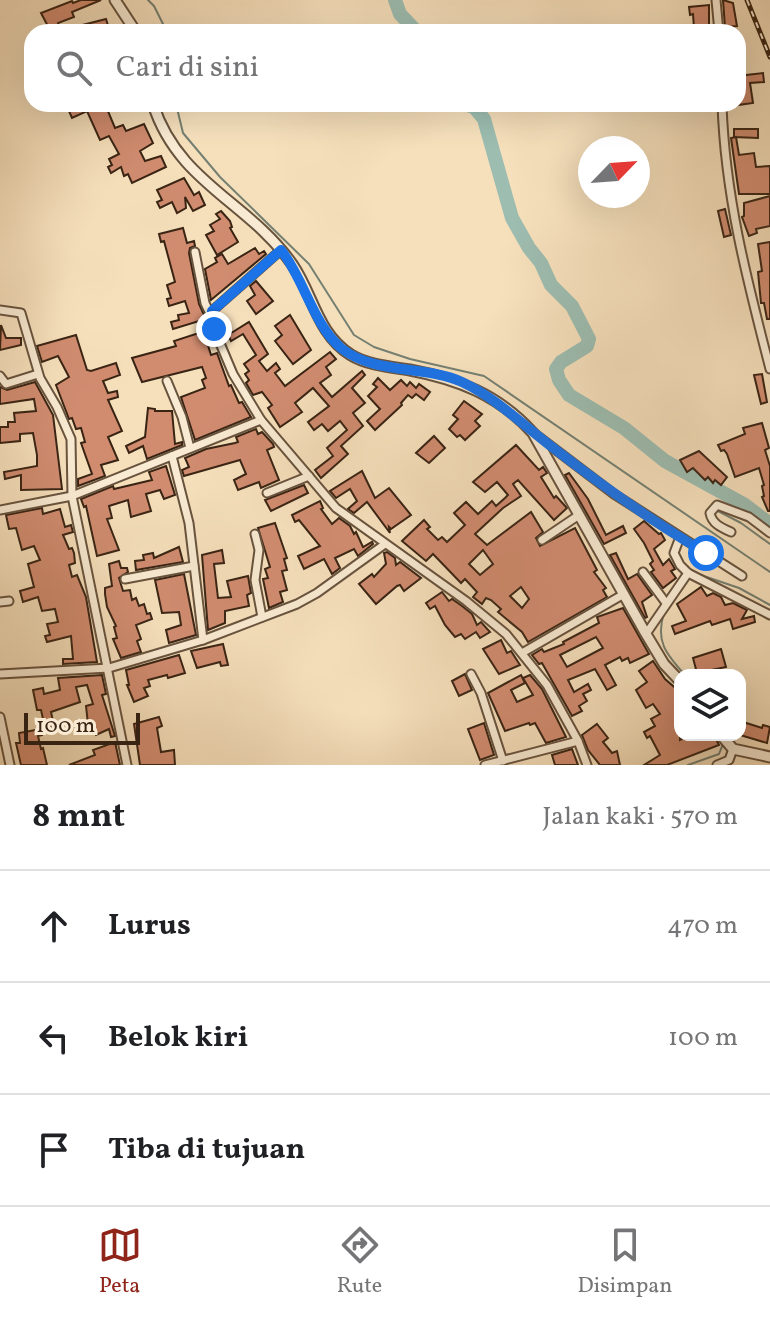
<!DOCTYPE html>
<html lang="id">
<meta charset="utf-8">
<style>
body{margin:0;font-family:Vollkorn,serif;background:#f6f6f6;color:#202124}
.controls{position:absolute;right:24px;bottom:24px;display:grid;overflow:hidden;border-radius:16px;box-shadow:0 8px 32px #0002}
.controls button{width:72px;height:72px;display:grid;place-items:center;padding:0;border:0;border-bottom:2px solid #e0e0e0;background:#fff;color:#202124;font:40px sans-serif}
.compass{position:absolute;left:578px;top:136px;width:72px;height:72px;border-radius:50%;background:#fff;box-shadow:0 8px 32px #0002;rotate:65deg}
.scale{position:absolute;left:24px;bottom:20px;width:116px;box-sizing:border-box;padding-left:8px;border:4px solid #392414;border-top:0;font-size:22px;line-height:28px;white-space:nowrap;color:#392414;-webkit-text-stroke:6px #f9ebd3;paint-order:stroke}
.stop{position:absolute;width:24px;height:24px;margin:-18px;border:6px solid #1a73e8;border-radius:50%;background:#fff}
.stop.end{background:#1a73e8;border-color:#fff;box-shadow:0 2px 8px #0008}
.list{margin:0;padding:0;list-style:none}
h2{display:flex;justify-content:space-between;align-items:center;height:104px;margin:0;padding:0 32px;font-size:34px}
h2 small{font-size:26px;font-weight:400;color:#757577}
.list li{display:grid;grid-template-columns:52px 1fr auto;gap:24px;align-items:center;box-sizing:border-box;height:112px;padding:0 32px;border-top:2px solid #e0e0e0}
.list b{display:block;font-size:30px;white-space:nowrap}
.list em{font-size:26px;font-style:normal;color:#757577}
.icon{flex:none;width:44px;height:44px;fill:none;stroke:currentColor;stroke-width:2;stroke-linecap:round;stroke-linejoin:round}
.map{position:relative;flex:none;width:770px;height:765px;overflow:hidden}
.search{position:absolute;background:#fff;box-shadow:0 8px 32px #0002;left:24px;right:24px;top:24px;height:88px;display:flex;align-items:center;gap:20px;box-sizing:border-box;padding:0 28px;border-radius:24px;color:#757577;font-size:30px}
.sheet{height:440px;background:#fff}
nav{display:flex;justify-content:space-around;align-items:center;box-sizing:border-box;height:112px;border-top:2px solid #e0e0e0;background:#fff;font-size:22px;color:#757577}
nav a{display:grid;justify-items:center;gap:4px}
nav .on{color:#8f2418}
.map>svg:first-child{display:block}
</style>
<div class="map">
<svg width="770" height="765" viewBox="0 0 770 765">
<rect width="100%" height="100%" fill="#f6e0bc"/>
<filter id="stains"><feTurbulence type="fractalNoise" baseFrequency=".0025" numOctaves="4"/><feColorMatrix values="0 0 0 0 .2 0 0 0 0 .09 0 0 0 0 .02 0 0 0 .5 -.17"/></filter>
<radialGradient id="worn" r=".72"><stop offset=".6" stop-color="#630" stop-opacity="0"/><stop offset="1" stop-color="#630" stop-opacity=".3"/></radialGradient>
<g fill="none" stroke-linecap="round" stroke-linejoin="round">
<g stroke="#758072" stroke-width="2">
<path d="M148,0L154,6L167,32"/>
<path d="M176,104L183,133L220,177L309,264L354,335L374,347L410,359L484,376L770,572"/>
<path d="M716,510L741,523L770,544"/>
<path d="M692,572L739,588L770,605"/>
<path d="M664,613C655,641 666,654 685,675"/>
<path d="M688,765L719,754L723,744"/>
</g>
<g stroke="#9dbdb1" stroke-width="14">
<path d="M395,0L400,14L417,32"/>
<path d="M464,104L474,107L484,119L512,218L529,248L541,263L551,285L572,306L589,339L587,346L561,362L556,369L559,380L569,395L624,428L665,461L745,505L770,524"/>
</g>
</g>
<g fill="#d18c70" stroke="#392414" stroke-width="2" fill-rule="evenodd">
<path d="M81,0H101L72,12L74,17L58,23L61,32H51L41,13L72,1L73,3Z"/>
<path d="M723,0L733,3L737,26L725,27Z"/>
<path d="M709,5V27L694,28L693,14L690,15L689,7Z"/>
<path d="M106,19L110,32H64L63,30Z"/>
<path d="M763,73L764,82L750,83L753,103L738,105V76Z"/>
<path d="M88,104H105L115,128L123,125L126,131L144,124L153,143L140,151L145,161L161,156L166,167L132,183L128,174L124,176L121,167L111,173L108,167L112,165L109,159L119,154L109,136L100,140L87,111L72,118L69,111Z"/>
<path d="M734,129H758V138L734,137Z"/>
<path d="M736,137L739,155L754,153L756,167L770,166V194H739L731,138Z"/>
<path d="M184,178L194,195L199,192L205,205L193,211L185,197L186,208L177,213L172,202L160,208L157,202L162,200L157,190Z"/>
<path d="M770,196V226L756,229L757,233L749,236L742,217L744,216V203Z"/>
<path d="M725,209L731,235L724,237L718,211Z"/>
<path d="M221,211L230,221L232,227L230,228L238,242L217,255L206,235L214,231L210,225L220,219L216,214Z"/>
<path d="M183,228L187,243L194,241L195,246L190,248L189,253L199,304L206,319L173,329L171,322L179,320L178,315L189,313L185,301L169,306L167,299L171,298L167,285L175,282L164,241L161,242L159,234Z"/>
<path d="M770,242V319H767L764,303H761L758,272L762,271L758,244Z"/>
<path d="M255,248L259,254L264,251L266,254L211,300L205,269L217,262L215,258L222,254L228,264Z"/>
<path d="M256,281L273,301L256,314L247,301L255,295L250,286Z"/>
<path d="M290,315L311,350L293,364L275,341L282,335L275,326Z"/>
<path d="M249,322L268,354L259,361L267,371L276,363L280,369L275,373L285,386L330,352L336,359L326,367L331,375L320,383L332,397L362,371L365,375L352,388L365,403L353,413L363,426L341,446L348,454L321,478L315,470L333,456L327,448L347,430L340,421L328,431L322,424L314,430L308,422L329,406L313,388L295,403L302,412L280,427L268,408L272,405L262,392L253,395L246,383L249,380L245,374L249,371L244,364L256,355L243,334L231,341L228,335Z"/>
<path d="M1,325L6,338H21V345L0,350Z"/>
<path d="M208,330L211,338L206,339L211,355L217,353L229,386L231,385L239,403L242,402L251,417L195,440L181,397L205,388L202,380L206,378L202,367L142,382L132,358L176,346L174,341Z"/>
<path d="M76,335L87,370L91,371L116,363L120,375L103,381L108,393L117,391L118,397L108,400L122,431L108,437L118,460L101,465L105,476L78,486V479L92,474L81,443L85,442L81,428L76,429L72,418L69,419L56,385L69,377L58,356L42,362L37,346Z"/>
<path d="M762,374L767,402L761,404L754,375Z"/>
<path d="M378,378L390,390L401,380L407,386L410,382L416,388L419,384L430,392L424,400L416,394L412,398L408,395L401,403L402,405L375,430L367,421L380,409L368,396L377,387L373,384Z"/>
<path d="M35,382L53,415L62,489L21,490V475L5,479L4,472L37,466V455L33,433L20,434V441L0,443V427H8V422H15L14,413L36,411L34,399L0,404V387L7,390Z"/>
<path d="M464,401L482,414L475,421L480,426L465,440L460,435L457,437L449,429L458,419L453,415Z"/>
<path d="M148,408L155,409V411H172L175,444L182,442V445L147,459L143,446L129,453L126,446L145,437Z"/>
<path d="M762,423L769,448L765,450L770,466V511H768L762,497L764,496L762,486L764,485L759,468L735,477L727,454L724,450L721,451L718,445L745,434L743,428Z"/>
<path d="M256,429L258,434L262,432L273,444L274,447L267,450L279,480L261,488L259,482L238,490L234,480L246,474L240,460L184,476L182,470L189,467L185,458L206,449L235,443L238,442L236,437Z"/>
<path d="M434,436L445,448L429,463L416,453Z"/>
<path d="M516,445L539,470L543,467L547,473L541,477L554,498L556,496L567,508L554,520L518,480L513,484L521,496L503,508L475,534L487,545L531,512L543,532L536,538L540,546L575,528L597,570L594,572L606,588L603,590L607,597L528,642L522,632L498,612L501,609L491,600L486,598L482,604L473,597L477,592L465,579L461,583L433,554L426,561L402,541L424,520L430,527L427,529L438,540L442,537L447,542L465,525L454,513L466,502L478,514L492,501L496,506L505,498L508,495L497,482L485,492L473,482ZM483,550L493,564L480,575L469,564ZM521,587L529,599L522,608L510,596Z"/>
<path d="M699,451L727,477L721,485L715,480L713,483L708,477L705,480L693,468L687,472L680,460Z"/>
<path d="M166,466L175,495L164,499L160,490L146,494L151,511L131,517L128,500L109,506L112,518L107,519L119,550L97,556L86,506L84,507L81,499L113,486L114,489L152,480L149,472Z"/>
<path d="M362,471L375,498L389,488L411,515L391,529L389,527L390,533L367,502L354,513L348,509L357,501L350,489L336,498L330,491Z"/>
<path d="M569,473L588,499L606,535L623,526L626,533L604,544L565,475Z"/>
<path d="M304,485L308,493L271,511L265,500Z"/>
<path d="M320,501L323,508L321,509L332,524L339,518L350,526L354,534L356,532L363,547L372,542L373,544L358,556L354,549L335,558L340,568L332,574L324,559L304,569L298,556L320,546L299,520L295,522L292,515Z"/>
<path d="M42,508L43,514L60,509L65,527L71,525L73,532L63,535L69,549L72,548L74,553L75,563L69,565L72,577L77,575L86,597L97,662L63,664V659H73L71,636L47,642L45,636L50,635L47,624L58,622L55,609L42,611L38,597L23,602L20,591L34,587L28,564L40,560L34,546L22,550L16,528L9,529L6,515Z"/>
<path d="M644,521L659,534L661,533L665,540L654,549L663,565L669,559L675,569L671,571L676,578L663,588L651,572L654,570L650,564L653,561L644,543L634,529Z"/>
<path d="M275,523L287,558L284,559L287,570L282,571L287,590L280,592L283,602L269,608L263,579L268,578L265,569L270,567L258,528Z"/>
<path d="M179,547L183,562L136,570L135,561L144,560L143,555L153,553L154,558Z"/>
<path d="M222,550L224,563L214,564L218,598L231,597L227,581L248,576L251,593L247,595L249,606L225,611V623L208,630L202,555Z"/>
<path d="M387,552L395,558L396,565L400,562L421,578L404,591L400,585L397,586L376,604L359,584L372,574L374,577L386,564L384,553Z"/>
<path d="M616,553L628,579L637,574L652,595L642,602L647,617L645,618L610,555Z"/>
<path d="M119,561L121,568H127L128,572L119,578L123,591L130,590L132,600L136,598L139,606L144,604L147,614L150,613L152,619L136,625L141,639L137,641L141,652L121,658L113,639L117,638L114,627L116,626L107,607L105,594V588L112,586L109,564Z"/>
<path d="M184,574L196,635L169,643L166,630L181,625L179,612L162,613L155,580Z"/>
<path d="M701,587L707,596L713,593L721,597L725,605L733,603L747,610L742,619L754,616L755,622L733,629L730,619L712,625L710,621L675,634L672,626L686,621L677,604Z"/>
<path d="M442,592L449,601L452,599L462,606L472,614L477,625L481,622L490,632L480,638L476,632L465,639L461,634L455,637L445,625L435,606L430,609L426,603Z"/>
<path d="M623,608L649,654L630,663L628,658L622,661L620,657L605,665L616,685L607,690L595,669L568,680L574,692L588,684L591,690L583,694L587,701L579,706L582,711L572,716L542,663L539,664L532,655L542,649L544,652L564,644L563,642L599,623L597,617ZM596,637L603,648L567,667L560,655Z"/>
<path d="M501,640L507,653L511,651L520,665L499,674L483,649Z"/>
<path d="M223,644L228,665L221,666L220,662L197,668L191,651Z"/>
<path d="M721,649L726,667L697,673L693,658Z"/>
<path d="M179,655L185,673L168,678L167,675L148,680L150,686L144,688L148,696L134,702L127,685H129L126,670Z"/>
<path d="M653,661L665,679L680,692V704L676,706L679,711L676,713L680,723V740L690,735H714L719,745L667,765H644L660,755L650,736L647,738L644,732L655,726L651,719L660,714L653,704L646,708L636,690L647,682L639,671Z"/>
<path d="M465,674L472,690L459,696L452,681Z"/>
<path d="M102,675L106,694L102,695L115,736L111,737L109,729L96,735L90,724H88L86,706L93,704L87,685L76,687L80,702L51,712L54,726L45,728L41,710H37L33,690L43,688L44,694L60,690L58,678Z"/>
<path d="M521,675L525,683L511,690L517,702L533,695L523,678L530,675L542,689L566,737L546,743L535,723L530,725L529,723L505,731L488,693Z"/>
<path d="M159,717L162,726L157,728L161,752L174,750L175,765H140L134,724Z"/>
<path d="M740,721L762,728L763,725L770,727L767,743L740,735Z"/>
<path d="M484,723L494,755L480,760L468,729Z"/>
<path d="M597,724L608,738L603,742L612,753L617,751L620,765H600L588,750L582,735Z"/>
<path d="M41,729L42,735L38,736L41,749L43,748L47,765H21L16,743H20L19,733Z"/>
<path d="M115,742L120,765H69L95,755L93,750Z"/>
<path d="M572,749L578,765H555L552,755Z"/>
</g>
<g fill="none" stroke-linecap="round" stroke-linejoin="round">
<g stroke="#68533e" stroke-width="11">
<g id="minor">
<path d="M716,0L719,32"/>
<path d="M722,104C725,196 747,280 770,369"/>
<path d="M281,250L212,311L214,329L233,374L261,420L336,508L466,601L506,634L547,685L578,741L587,765"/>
<path d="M195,252L205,303L211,316"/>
<path d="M0,310L21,313L40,378L57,407L71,439L72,496L127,765"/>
<path d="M0,376L6,384L38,374"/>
<path d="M167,381L182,417L190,448"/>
<path d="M535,434L614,494L742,576"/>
<path d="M172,456L189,523L203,640"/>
<path d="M267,493L309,476"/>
<path d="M0,510L72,496L261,420"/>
<path d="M731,532C722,528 712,524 710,513L717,505L749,517L770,533"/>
<path d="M255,534L259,550L255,580L262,617"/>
<path d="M680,537L674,553L680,565L688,573L770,615"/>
<path d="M542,540L579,515"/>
<path d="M643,572L666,603"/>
<path d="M125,579L194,566"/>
<path d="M0,602L9,601"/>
<path d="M646,634L688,573"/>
<path d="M522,653L624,594"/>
<path d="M0,674L109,668L203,640L297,604L317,593L385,544"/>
<path d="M471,674L481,693L503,761"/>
<path d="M0,717L10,765"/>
<path d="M485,765L578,741"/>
<path d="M717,765L729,760L733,749"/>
</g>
</g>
<g stroke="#68533e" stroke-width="13">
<g id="tertiary">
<path d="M115,0L136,32"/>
<path d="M153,104C178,183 249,202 292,264C313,294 317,334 351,355C367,365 391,367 410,370C458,379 499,395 533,433L646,634L664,664L680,681"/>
<path d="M721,735L733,749L770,757"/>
</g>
</g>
<use href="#minor" stroke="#f9ebd3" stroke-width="7"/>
<use href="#tertiary" stroke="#f9ebd3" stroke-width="9"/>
<g stroke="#392414" stroke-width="5">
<path id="rail" d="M747,0L770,57"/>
</g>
<use href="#rail" stroke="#f9ebd3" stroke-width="2" stroke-dasharray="6" stroke-linecap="butt"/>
</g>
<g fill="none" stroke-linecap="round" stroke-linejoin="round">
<path stroke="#1a73e8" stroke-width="10" d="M214,329L212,311L281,250C304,279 313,324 341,348C374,375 425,365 462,382C498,399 525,427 556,450C604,487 653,522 706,553"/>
</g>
<rect width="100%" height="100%" filter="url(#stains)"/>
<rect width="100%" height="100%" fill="url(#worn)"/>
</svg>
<div class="controls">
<button><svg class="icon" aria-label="layers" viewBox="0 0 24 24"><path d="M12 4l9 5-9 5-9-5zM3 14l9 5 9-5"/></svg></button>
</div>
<svg class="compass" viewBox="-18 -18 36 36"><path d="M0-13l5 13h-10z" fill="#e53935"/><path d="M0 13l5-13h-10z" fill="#757577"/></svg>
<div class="scale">100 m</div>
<div class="stop" style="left:706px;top:553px"></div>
<div class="stop end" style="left:214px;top:329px"></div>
<div class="search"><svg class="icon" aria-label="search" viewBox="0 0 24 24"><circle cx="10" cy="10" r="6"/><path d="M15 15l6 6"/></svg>Cari di sini</div>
</div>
<section class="sheet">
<h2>8 mnt<small>Jalan kaki · 570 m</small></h2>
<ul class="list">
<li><svg class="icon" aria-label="ahead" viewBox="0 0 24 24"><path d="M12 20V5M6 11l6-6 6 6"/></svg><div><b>Lurus</b></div><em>470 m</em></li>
<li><svg class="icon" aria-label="left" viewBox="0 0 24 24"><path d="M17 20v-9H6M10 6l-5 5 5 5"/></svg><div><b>Belok kiri</b></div><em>100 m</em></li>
<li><svg class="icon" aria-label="arrive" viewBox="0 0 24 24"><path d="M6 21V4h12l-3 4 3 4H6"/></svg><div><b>Tiba di tujuan</b></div></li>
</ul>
</section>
<nav>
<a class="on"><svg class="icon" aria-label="map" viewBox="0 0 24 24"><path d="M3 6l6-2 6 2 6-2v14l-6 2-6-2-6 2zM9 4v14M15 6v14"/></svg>Peta</a>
<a><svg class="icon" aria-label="directions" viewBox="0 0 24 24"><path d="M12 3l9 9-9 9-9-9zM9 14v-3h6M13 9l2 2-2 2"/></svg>Rute</a>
<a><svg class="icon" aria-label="saved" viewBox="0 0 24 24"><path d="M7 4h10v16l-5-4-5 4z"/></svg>Disimpan</a>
</nav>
